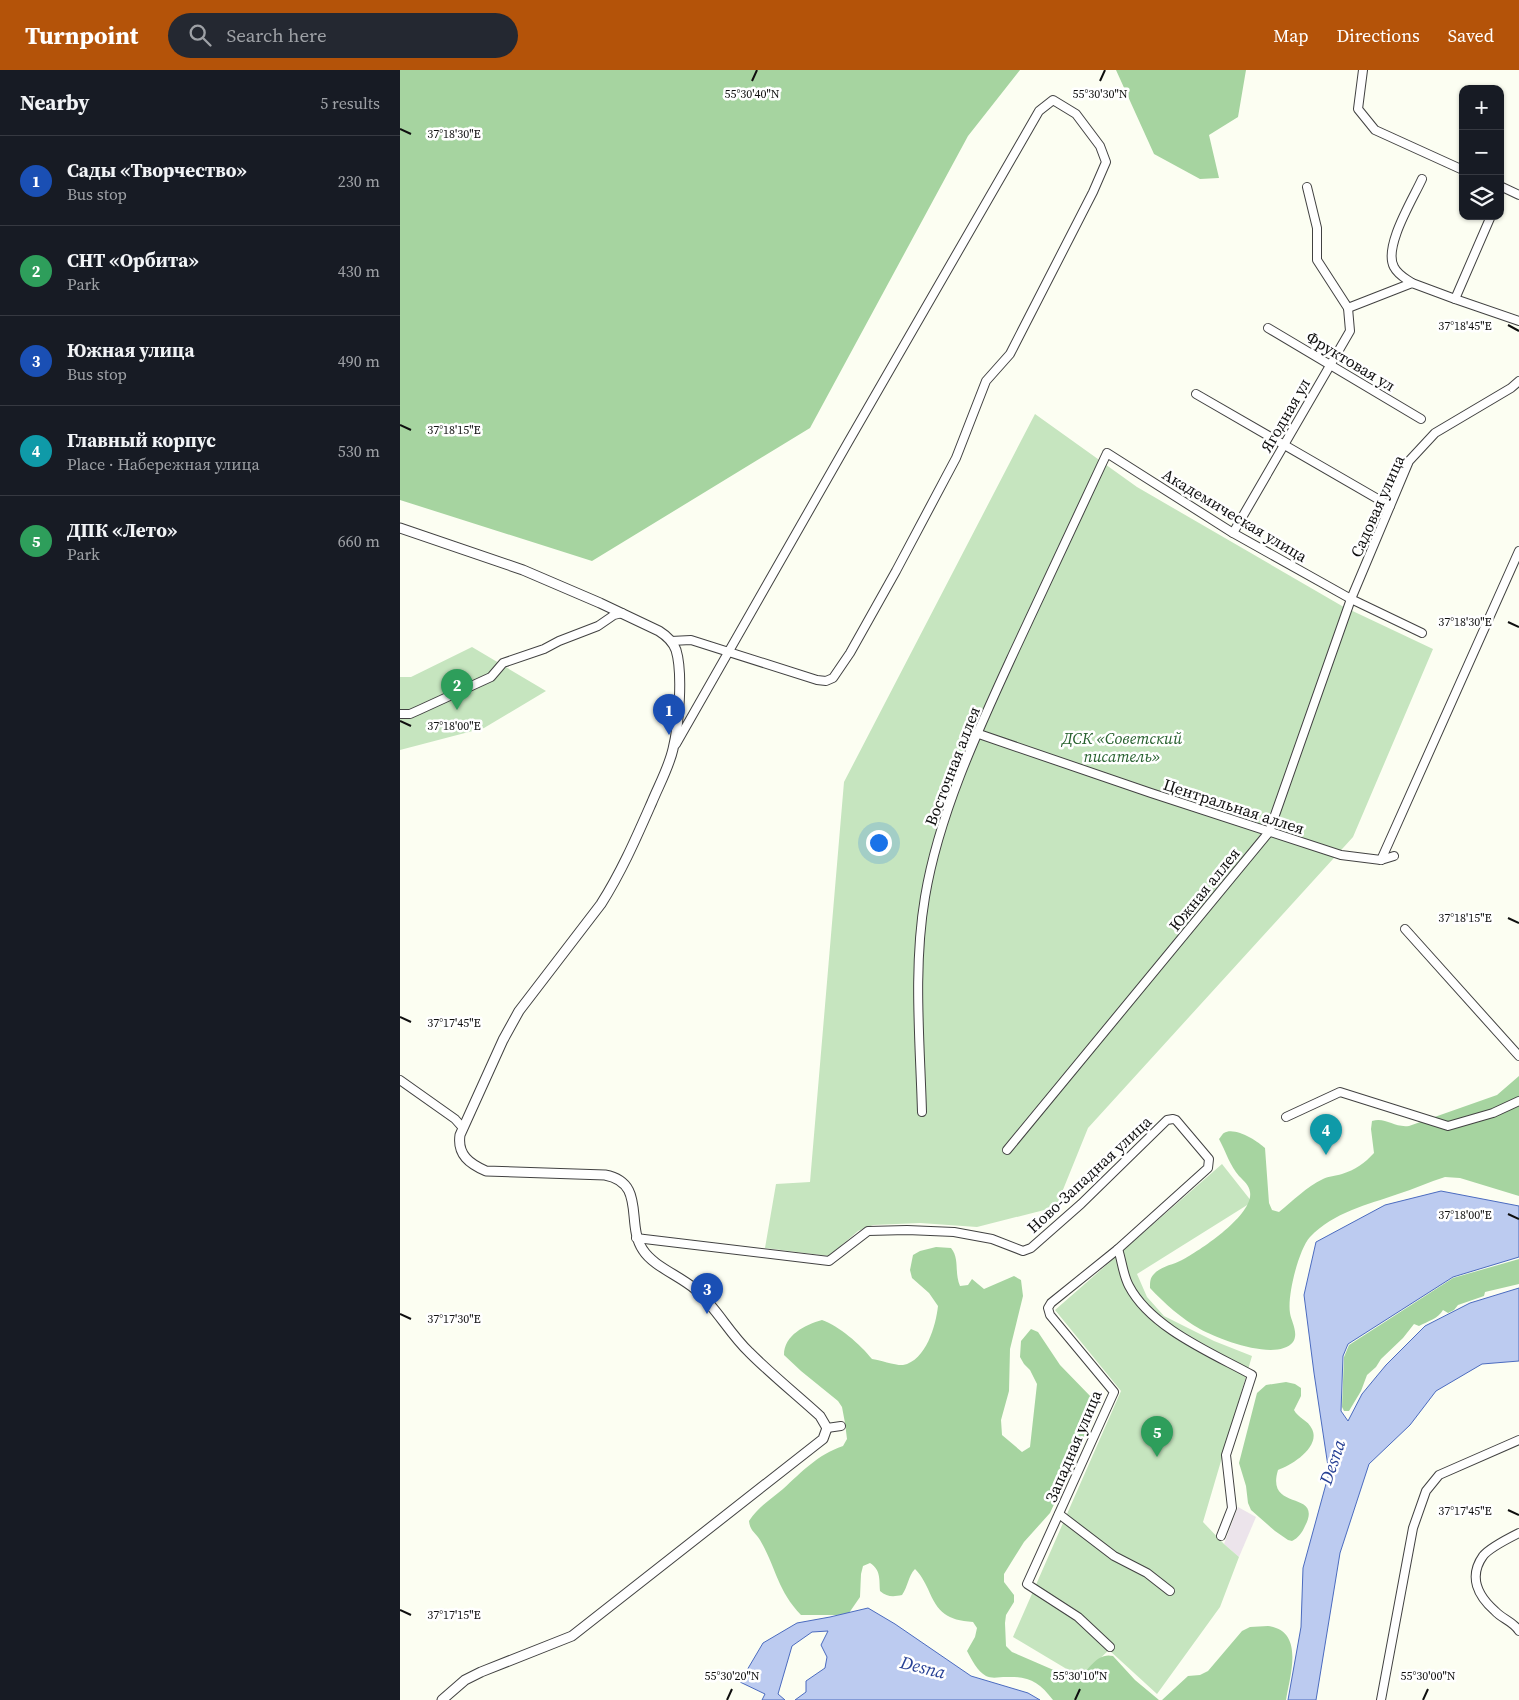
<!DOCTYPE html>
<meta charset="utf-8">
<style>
body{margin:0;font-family:"Source Serif 4",serif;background:#242831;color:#f1f3f6}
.controls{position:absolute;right:15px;top:15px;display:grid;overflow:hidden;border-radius:10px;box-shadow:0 1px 4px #0004}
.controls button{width:45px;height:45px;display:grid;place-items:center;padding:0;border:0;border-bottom:1px solid #363941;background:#171b24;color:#f1f3f6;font:25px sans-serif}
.you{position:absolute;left:478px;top:772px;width:18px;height:18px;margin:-12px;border:4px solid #fff;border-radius:50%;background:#1a73e8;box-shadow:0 0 0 8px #1a73e833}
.badge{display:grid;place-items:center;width:32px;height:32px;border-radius:50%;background:#b45309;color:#fff;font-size:16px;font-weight:700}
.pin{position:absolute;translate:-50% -41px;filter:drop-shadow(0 1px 2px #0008)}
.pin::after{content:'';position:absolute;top:26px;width:18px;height:15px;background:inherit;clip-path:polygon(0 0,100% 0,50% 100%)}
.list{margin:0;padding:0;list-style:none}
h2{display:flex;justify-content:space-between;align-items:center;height:65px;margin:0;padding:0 20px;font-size:21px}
h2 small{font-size:16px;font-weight:400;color:#9ea1a6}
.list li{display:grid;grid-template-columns:32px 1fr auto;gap:15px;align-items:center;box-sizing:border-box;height:90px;padding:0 20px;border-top:1px solid #363941}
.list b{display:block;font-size:19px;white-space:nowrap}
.list p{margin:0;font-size:16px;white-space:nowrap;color:#9ea1a6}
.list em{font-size:16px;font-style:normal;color:#9ea1a6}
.icon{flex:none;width:28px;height:28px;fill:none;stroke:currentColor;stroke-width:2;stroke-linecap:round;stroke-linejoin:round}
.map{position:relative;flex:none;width:1119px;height:1630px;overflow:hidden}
header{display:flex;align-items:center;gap:30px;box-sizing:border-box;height:70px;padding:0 25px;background:#b45309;color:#fff}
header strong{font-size:24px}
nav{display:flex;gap:28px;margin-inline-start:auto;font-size:18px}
.search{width:350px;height:45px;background:#242831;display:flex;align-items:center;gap:12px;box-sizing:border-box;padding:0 18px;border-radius:28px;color:#9ea1a6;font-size:19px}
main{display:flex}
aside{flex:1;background:#171b24}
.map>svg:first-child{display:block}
</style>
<header>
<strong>Turnpoint</strong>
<div class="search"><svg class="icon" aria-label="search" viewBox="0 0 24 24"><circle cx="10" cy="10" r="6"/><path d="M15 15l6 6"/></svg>Search here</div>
<nav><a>Map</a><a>Directions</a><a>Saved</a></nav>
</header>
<main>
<aside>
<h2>Nearby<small>5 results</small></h2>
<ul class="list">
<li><span class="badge" style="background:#1a4fb4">1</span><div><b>Сады «Творчество»</b><p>Bus stop</p></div><em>230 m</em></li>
<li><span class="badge" style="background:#2e9e5b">2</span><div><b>СНТ «Орбита»</b><p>Park</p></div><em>430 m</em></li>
<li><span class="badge" style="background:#1a4fb4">3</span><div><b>Южная улица</b><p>Bus stop</p></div><em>490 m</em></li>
<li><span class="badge" style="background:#0f9aa8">4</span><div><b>Главный корпус</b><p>Place · Набережная улица</p></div><em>530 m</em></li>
<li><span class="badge" style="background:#2e9e5b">5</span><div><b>ДПК «Лето»</b><p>Park</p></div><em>660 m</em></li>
</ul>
</aside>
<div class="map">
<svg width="1119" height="1630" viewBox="0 0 1119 1630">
<rect width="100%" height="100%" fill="#fcfef2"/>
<path fill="#ece4eb" d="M838,1437L856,1447L839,1487L824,1474Z"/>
<g fill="#c6e5bf">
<path d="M635,344L737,417L942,536L1033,579L953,767L688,1058L656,1137L577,1157L520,1153L473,1155L458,1161L429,1186L365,1178L376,1114L410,1112L444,712Z"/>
<path d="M72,577L146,621L84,658L0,680V607H11Z"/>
<path d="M822,1094L852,1132L737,1204L747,1227L764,1246L814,1271L852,1286L803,1452L824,1474L839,1487L820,1537L757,1624L709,1580L680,1607L613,1567L721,1321L655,1240Z"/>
</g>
<g fill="#a6d4a0">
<path d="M0,0H620L568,66L410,358L192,491L0,430Z"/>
<path d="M716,0H846L838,47L809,65L819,108L800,109L754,84Z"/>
<path d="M1119,1006V1126L1060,1108L1045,1107C1029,1112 1014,1119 998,1124C967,1135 934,1142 910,1167C899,1179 887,1225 890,1243C891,1251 899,1263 893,1272C877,1292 818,1269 800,1259C782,1249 764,1233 750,1218C750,1212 750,1208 754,1204C761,1196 773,1195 782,1190C799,1181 854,1145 850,1122C849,1115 844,1111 839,1106C830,1096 826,1082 819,1069C820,1068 823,1063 824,1063C834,1056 858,1071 865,1078L869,1133L872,1140L879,1142C893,1131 906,1117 923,1109C929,1106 935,1106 942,1104C955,1100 965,1093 974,1083L971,1059L972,1051C986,1047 994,1058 1009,1056L1097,1025Z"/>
<path d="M536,1177L551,1178C560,1189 554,1202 560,1216L568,1215L572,1209L584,1219L614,1206L621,1210L623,1226L610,1279L609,1321L601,1350L602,1365L622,1382L630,1377L637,1314L630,1300L624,1294L620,1287L621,1271L631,1259L638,1262L660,1295L693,1329V1344L679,1380L650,1443L624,1472L604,1504V1512L614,1525V1532L606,1545L605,1553L606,1576L612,1582L672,1608L678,1609C689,1600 697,1582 713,1586L735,1610L759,1630H653C639,1612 629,1606 606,1607C599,1607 592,1609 586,1606C577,1601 572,1590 567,1581L575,1567L577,1558L573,1552C547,1550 538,1543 528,1519C524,1511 521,1505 515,1499C508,1506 508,1517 502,1525C493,1527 487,1527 480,1521C479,1509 481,1500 470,1493L463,1496L461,1504L460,1527L449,1543L442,1545H401C377,1520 376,1497 360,1470C355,1462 350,1461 349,1451C358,1437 371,1429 383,1419C403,1401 417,1385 443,1376L447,1369L445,1353L442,1337L438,1331L401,1301L384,1285C384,1265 405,1255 422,1250C439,1256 460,1274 472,1289C479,1290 498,1296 503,1295C526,1291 536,1255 538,1236L529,1223L512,1208L510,1200L513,1185L520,1181Z"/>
<path d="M1119,1189V1214L1085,1222L1084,1226L1058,1235L1054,1240L1048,1243L1043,1240C1038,1249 1028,1251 1019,1256L1014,1254L1003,1268L981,1289L976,1297L967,1305L961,1321L949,1341H944L942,1337L944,1287L949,1275L1053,1208Z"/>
<path d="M886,1312L895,1314L901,1318V1326L894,1340C898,1348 908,1350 912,1359C921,1377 891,1396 878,1400C865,1443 924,1419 905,1456C902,1463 898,1468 892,1471L888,1470L875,1461L851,1440L848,1433L846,1416L839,1393L857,1323L866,1315Z"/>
<path d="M868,1556C905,1561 890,1605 886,1630H762L788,1606L800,1605L808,1601L842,1561L850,1557Z"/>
</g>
<g fill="#bccbf0" stroke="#4b6bbf">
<path d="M1041,1121L1119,1136V1187L1053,1207L948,1274L943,1286L941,1341L948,1351L962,1324L986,1295L1025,1256L1070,1233L1119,1218V1291L1082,1294L1036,1321L1010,1355L969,1394L940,1483L916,1630H888L901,1557L903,1498L929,1403L914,1303L904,1225L916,1172L985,1135Z"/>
<path d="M468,1538L495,1554L571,1606L628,1623L640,1630H395L406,1622V1611L425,1598L427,1587L421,1575L428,1561L412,1562L392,1576L378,1624L385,1630H362L365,1624L340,1612L363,1573L397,1553L430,1547Z"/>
</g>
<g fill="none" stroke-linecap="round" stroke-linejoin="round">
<g stroke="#424242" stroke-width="10">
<g id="minor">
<path d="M963,0L958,39L975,60L1063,100"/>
<path d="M1100,116L1119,125"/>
<path d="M907,117L917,158V190L948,238L1012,213L1055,229L1119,251"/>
<path d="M1012,213C1005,208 998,205 994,197C983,177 1013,129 1022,109"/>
<path d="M1055,229L1091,146"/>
<path d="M868,258L1021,349"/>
<path d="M796,324L990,436"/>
<path d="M833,463L950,261L948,238"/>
<path d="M271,571L291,570L417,610L426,611L433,608L450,583L496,501L556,388L586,311L610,284L693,122L706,92L700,76L676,44L653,30L639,41C517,252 396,462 276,674"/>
<path d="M0,644H10L19,640L91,607L103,593L144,579L159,571L198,556L214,545L222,543"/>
<path d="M576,663L751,723L941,785L981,790L994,786"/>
<path d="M981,790L1119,481"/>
<path d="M1005,859L1119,986"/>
<path d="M0,1010L55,1049L63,1058"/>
<path d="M522,1042C520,971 513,898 525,827C539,743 579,658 614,582C645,515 676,449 707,383L833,463L951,529L1022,563"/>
<path d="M886,1047L940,1022L1048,1056L1093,1043L1119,1031"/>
<path d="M607,1080L869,762L951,529L1009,391L1035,363L1111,318L1119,311"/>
<path d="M236,1168L429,1191L468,1161L507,1160L554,1162L592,1169L623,1181L631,1178L681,1134L767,1050L773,1049L776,1050L809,1089L808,1098L718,1179L651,1233L648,1238L650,1245L714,1322L627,1514L678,1547L710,1577"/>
<path d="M718,1179C722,1191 723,1205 729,1216C751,1258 812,1283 852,1305L826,1385L832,1438L821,1466"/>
<path d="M427,1358L441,1356"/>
<path d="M659,1444L714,1486L747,1503L770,1521"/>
<path d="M1119,1463C1109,1468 1089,1478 1083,1486C1068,1507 1078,1526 1095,1541C1102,1549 1113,1551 1119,1561"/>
<path d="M981,1630L1013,1458L1026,1421L1039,1405L1119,1370"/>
</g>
</g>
<g stroke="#424242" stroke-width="11">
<path id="tertiary" d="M0,458L123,500L200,533L259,561C267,566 273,572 276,580C283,603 279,655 273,679C269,697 259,715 252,732C237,766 222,801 201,834L119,941L103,970L60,1065C57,1085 70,1094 86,1101L205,1105C247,1113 225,1154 243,1180C253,1196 280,1206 295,1219C316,1237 329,1263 349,1282C372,1305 397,1325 420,1346L427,1358L423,1369L172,1566L81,1602L65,1610L42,1630"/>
</g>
<use href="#minor" stroke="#fff" stroke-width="8"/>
<use href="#tertiary" stroke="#fff" stroke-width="9"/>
</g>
<path fill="none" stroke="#0f0f0f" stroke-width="2" d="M352,11L357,0M700,11L705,0M0,59L11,64M1108,255L1119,261M0,355L11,360M1108,552L1119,557M0,651L11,656M1108,848L1119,853M0,947L11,952M1108,1144L1119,1149M0,1244L11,1249M1108,1440L1119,1445M0,1540L11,1545M327,1630L332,1619M675,1630L680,1619M1023,1630L1028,1619"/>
<g text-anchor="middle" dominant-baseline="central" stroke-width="5" stroke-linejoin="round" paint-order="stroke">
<g font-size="16" fill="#0f0f0f" stroke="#fff">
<text transform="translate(951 291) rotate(31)">Фруктовая ул</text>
<text transform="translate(885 345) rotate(-60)">Ягодная ул</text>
<text transform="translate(977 436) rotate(-66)">Садовая улица</text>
<text transform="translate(835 445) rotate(31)">Академическая улица</text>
<text transform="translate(552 696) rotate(-69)">Восточная аллея</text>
<text transform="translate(834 736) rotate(18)">Центральная аллея</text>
<text transform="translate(804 819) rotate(-51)">Южная аллея</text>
<text transform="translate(689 1104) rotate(-43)">Ново-Западная улица</text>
<text transform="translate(673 1376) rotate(-67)">Западная улица</text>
</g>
<g font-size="16" font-style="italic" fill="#26602d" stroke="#fff">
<text x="722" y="668">ДСК «Советский<tspan x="722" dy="18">писатель»</tspan></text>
</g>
<g font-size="18" font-style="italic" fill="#253f94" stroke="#fff">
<text transform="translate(932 1392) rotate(-71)">Desna</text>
<text transform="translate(523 1597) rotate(14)">Desna</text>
</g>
</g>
<g font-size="12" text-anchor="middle" fill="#0f0f0f" stroke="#fff" stroke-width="5" stroke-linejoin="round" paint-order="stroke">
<text x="700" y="28">55°30'30"N</text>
<text x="352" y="28">55°30'40"N</text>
<text x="54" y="68">37°18'30"E</text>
<text x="1065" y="260">37°18'45"E</text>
<text x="54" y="364">37°18'15"E</text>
<text x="1065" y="556">37°18'30"E</text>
<text x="54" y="660">37°18'00"E</text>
<text x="1065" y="852">37°18'15"E</text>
<text x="54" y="957">37°17'45"E</text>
<text x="1065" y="1149">37°18'00"E</text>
<text x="54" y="1253">37°17'30"E</text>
<text x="1065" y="1445">37°17'45"E</text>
<text x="54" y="1549">37°17'15"E</text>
<text x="332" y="1610">55°30'20"N</text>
<text x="680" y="1610">55°30'10"N</text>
<text x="1028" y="1610">55°30'00"N</text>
</g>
</svg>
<div class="controls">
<button>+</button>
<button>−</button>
<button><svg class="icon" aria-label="layers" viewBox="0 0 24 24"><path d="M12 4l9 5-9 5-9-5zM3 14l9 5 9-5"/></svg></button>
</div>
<div class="you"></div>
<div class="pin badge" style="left:269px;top:665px;background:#1a4fb4">1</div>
<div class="pin badge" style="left:57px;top:640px;background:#2e9e5b">2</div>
<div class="pin badge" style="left:307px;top:1244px;background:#1a4fb4">3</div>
<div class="pin badge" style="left:926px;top:1085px;background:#0f9aa8">4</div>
<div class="pin badge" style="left:757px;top:1387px;background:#2e9e5b">5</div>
</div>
</main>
